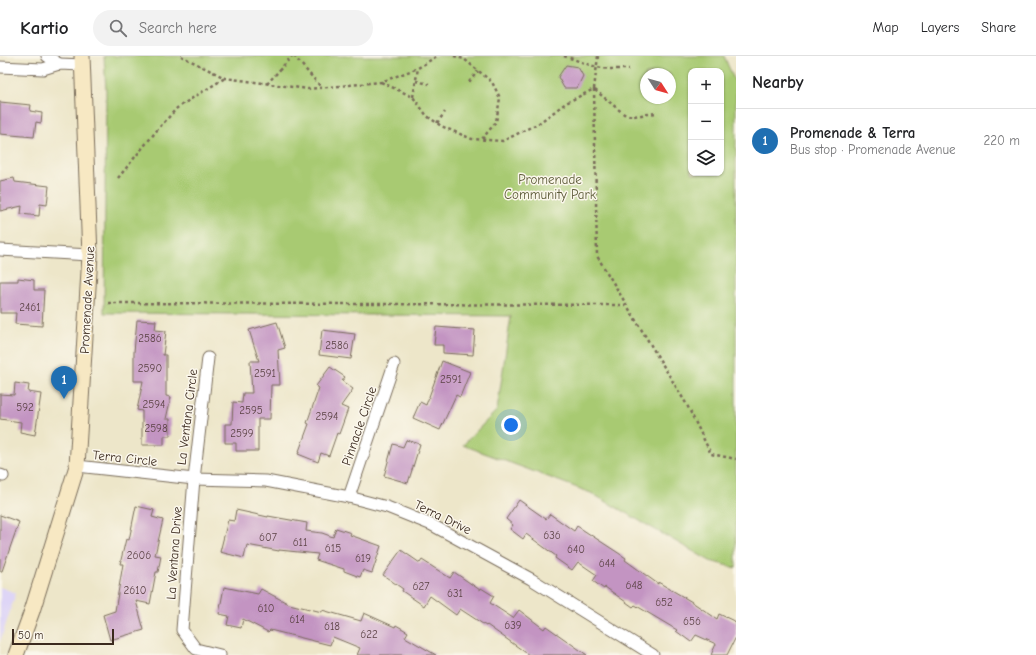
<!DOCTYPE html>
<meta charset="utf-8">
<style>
body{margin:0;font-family:"Comic Neue",sans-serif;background:#f2f2f2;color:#202124}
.controls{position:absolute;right:12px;top:12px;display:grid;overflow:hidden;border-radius:8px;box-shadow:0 1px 3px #0004}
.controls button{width:36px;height:36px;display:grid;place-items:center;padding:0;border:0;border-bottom:1px solid #e0e0e0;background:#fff;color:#202124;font:20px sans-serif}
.compass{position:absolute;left:640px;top:12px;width:36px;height:36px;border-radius:50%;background:#fff;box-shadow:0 1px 3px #0004;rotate:126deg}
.scale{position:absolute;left:12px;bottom:10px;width:102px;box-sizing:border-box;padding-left:4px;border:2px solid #3b2a1e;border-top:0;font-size:11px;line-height:14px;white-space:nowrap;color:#3b2a1e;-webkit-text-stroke:3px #fbf7ec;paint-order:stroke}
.you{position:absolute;left:511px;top:369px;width:14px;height:14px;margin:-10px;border:3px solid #fff;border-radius:50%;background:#1a73e8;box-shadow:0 0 0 6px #1a73e833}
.badge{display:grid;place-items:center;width:26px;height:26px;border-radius:50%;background:#1f6fb2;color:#fff;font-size:13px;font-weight:700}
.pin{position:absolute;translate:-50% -33px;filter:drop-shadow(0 1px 2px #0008)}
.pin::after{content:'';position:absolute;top:21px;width:14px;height:12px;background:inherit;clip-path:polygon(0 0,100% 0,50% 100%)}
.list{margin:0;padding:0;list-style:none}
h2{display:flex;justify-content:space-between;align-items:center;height:52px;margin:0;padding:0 16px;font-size:17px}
h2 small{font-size:13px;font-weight:400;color:#757577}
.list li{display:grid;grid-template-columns:26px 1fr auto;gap:12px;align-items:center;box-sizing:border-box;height:64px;padding:0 16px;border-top:1px solid #e0e0e0}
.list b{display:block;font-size:15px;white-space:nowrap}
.list p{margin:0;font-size:13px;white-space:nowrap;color:#757577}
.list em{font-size:13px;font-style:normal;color:#757577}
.icon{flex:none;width:22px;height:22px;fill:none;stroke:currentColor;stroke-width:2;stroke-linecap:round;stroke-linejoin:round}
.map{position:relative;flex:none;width:736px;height:599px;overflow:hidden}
header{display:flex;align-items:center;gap:24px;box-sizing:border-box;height:56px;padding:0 20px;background:#fff;border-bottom:1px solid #e0e0e0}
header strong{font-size:19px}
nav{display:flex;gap:22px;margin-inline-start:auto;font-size:14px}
.search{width:280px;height:36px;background:#f2f2f2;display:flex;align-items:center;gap:10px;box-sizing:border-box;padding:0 14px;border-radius:22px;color:#757577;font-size:15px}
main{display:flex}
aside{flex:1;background:#fff}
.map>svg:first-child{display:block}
</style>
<header>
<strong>Kartio</strong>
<div class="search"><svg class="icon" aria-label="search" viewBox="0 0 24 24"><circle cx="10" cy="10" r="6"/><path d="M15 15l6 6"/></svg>Search here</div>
<nav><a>Map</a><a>Layers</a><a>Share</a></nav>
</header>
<main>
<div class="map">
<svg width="736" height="599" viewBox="0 0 736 599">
<rect width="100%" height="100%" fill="#fbf7ec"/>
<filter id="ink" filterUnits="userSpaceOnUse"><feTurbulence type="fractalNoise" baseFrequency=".025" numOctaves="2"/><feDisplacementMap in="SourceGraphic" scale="8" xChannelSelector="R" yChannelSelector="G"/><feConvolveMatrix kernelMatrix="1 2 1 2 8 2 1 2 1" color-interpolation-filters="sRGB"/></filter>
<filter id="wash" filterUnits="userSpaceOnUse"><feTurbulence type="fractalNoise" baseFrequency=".012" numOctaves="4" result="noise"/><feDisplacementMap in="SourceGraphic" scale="16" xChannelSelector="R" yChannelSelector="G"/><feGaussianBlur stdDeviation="0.9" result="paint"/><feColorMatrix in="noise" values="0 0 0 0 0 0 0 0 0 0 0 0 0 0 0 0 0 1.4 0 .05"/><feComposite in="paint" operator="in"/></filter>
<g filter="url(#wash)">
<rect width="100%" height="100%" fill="#ede6c9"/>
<path fill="#ded5f6" d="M0,531L16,537L0,586Z"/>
<path fill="#a8ca72" stroke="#727a48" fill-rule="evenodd" d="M104,0H724L736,28V512L710,505L591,437L463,389L497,354L511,260L104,257L106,35ZM691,15H721V117H691ZM646,18H670V42H646Z"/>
<g id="blocks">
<g fill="#c394c2">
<path d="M566,9L578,11L583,20L577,32H564L558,21Z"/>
<path d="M0,46L31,49L30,55L42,57L41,67L36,66L34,81L0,78Z"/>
<path d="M14,122L15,126L49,130L47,149L40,148L39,160L21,158L22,150L0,155V125Z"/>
<path d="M18,222L34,224V234H44L42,270L15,268L16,257H0V225H18Z"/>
<path d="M137,264L156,265L155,274L166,275L163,299H166V340L171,341L166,363H170V380H164V389H142V355L137,354L143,325H134V296Z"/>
<path d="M277,266L285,292L278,294L280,329H271L270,363H258V395H236V387H225V368H232L233,346L242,347L243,337H252L250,305H259L249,274Z"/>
<path d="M436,271L475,274L473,299L443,297V289H434Z"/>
<path d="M322,274L355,278L351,303L319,299Z"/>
<path d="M442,305L470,316L460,341L456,339L440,374L413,362L420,346L426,349Z"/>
<path d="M330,311L345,321L342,325L353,333L341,350L348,353L339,378L337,377L329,400L321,397L318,406L298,398L309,368L307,367L319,332L316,330Z"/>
<path d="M15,327L29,329L28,336L41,338L35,379L20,376L21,366L0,363V338L14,339Z"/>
<path d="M406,384L420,388L408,427L384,420L393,388L403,391Z"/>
<path d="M519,444L546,463L550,458L574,475L577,470L626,502L625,504L658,528V526L692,546L717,563L719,558L736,566V581L727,599H711L716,588L696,579L691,586L676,575L677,574L635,549L633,551L605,531L604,533L593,525L597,519L578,506L572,514L555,502L556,500L526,478L523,483L510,473L513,469L506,463Z"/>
<path d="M136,450L154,454L152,461L163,464L155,499L161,500L158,516H156L150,548L136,545L144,574L110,584L103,559L115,555L123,508H120L126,483L129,484Z"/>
<path d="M236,454L268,461V460L307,467L306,475L322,477L333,481L336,472L351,477L350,479L381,490L372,517L363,514L360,521L344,515V513L316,504L318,498L279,494V495L247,489L244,502L220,496L228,464L234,465Z"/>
<path d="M0,459L19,466L2,515H0Z"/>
<path d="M401,494L420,507L422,504L450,522L454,516L480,534L481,532L494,540L490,547L513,562L519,554L544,573L546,570L587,599H529L487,569L486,570L460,553L456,559L430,540L424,550L402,535L403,533L383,519Z"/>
<path d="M224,531L258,538L261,533L289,548L322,556V554L361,565L364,557L395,571L396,569L408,576L405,581L436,599H357L360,592L333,581L330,589L270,574L268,576L243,563L241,572L227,569L229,560L219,558Z"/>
</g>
</g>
</g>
<g filter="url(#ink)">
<use href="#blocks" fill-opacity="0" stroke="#796c5a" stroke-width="1"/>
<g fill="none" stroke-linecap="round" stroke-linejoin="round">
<g stroke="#796c5a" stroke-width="13">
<g id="minor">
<path d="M47,0L59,8"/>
<path d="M0,11L43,13L59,8L83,9"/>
<path d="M0,194L90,199"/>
<path d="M208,302L194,423L182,574L196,593L220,599"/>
<path d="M77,410L194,423L266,425L349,441L387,451L432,469L531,523L653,599"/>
<path d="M0,419L3,420"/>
<path d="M349,441L394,308"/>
</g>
</g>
<g stroke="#796c5a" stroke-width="17">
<path id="secondary" d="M16,599L32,555L77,410L90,199L82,0"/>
</g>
<g stroke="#796c5a" stroke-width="2.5" stroke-dasharray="3 3" stroke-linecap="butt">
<path d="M181,0L225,22L308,33L381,26L418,12L437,0"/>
<path d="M294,0L321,31"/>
<path d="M454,0L464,3L492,26L500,42L496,66L482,83"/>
<path d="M564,0L596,11L610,13H629"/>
<path d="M416,25L429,28"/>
<path d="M381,26L413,41L427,60L441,70L472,83L503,85L539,67L566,47L594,33L598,0"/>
<path d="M469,26L478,15"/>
<path d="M267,28L292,0"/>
<path d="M594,33L597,200L687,349L711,398L736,403"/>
<path d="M595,34L624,58L634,60L656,57"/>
<path d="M413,41L418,12"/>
<path d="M437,67L445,56"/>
<path d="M118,122L158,73L177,52L194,41L225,22"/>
<path d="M108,247L626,249"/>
</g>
<use href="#minor" stroke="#fff" stroke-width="11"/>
<use href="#secondary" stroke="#f7e8c3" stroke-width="15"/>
</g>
</g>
<g text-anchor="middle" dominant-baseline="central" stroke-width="3" stroke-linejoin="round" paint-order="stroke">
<g font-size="11" fill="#5d4447">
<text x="30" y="251">2461</text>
<text x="150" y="282">2586</text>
<text x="337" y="289">2586</text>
<text x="150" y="312">2590</text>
<text x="265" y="317">2591</text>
<text x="451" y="323">2591</text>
<text x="154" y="348">2594</text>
<text x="25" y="351">592</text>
<text x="251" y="354">2595</text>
<text x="327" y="360">2594</text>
<text x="156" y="372">2598</text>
<text x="242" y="377">2599</text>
<text x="552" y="479">636</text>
<text x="268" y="481">607</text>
<text x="300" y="486">611</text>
<text x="333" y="492">615</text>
<text x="576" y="493">640</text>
<text x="139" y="499">2606</text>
<text x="363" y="502">619</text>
<text x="607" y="507">644</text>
<text x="634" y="529">648</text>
<text x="421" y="530">627</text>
<text x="135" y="534">2610</text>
<text x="455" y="537">631</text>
<text x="664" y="546">652</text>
<text x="266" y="552">610</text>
<text x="297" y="563">614</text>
<text x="692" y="565">656</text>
<text x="513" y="569">639</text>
<text x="332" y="570">618</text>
<text x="369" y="578">622</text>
</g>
<g font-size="13" fill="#5c5a37" stroke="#fbf7ec">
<text x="550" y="123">Promenade<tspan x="550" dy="15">Community Park</tspan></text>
</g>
<g font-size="13" fill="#3b2a1e" stroke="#fbf7ec">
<text transform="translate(87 244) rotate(-87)">Promenade Avenue</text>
<text transform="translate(187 361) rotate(-83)">La Ventana Circle</text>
<text transform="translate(359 370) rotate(-71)">Pinnacle Circle</text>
<text transform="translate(125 402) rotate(6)">Terra Circle</text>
<text transform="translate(443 461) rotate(26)">Terra Drive</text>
<text transform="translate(174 497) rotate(-86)">La Ventana Drive</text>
</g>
</g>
</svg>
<div class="controls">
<button>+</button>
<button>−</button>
<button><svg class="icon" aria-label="layers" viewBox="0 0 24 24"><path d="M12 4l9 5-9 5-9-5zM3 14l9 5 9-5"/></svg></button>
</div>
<svg class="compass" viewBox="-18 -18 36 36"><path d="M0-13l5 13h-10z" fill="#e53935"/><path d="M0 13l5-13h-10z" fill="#757577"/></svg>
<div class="scale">50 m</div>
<div class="you"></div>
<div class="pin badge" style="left:64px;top:343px">1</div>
</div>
<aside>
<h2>Nearby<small></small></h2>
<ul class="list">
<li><span class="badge">1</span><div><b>Promenade &amp; Terra</b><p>Bus stop · Promenade Avenue</p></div><em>220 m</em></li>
</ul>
</aside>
</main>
